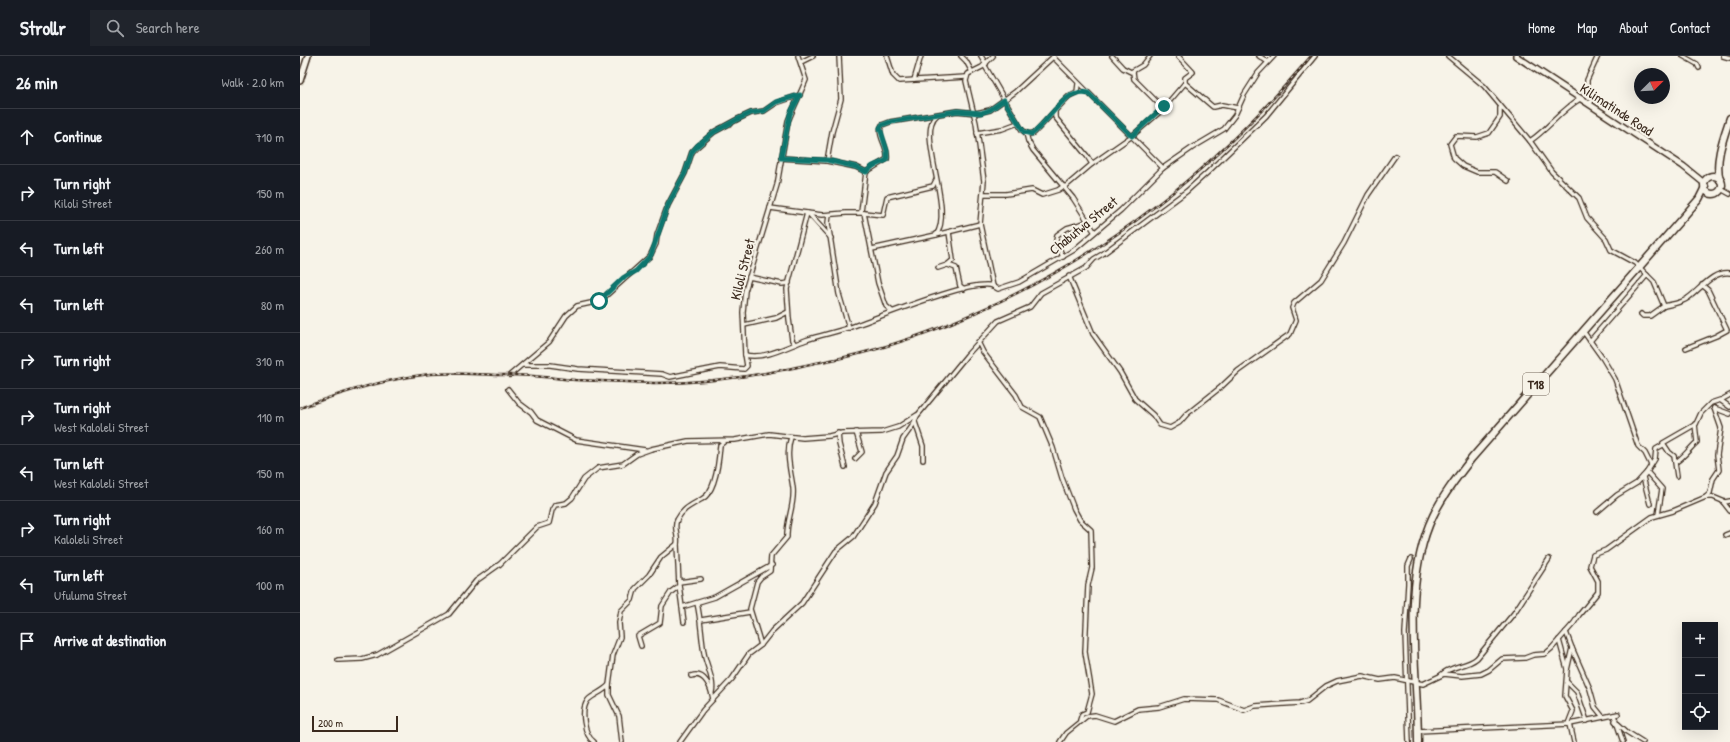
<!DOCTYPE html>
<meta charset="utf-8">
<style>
body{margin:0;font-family:"Patrick Hand",sans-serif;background:#20242c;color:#f1f3f6}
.controls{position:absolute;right:12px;bottom:12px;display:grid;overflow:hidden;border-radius:0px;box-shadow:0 4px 16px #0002}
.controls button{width:36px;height:36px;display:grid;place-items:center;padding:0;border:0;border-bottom:1px solid #363941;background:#171b24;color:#f1f3f6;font:20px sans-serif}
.compass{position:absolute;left:1334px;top:12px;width:36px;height:36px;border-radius:50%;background:#171b24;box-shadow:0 4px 16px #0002;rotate:66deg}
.scale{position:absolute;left:12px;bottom:10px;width:86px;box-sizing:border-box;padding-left:4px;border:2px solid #3b2a1e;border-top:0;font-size:11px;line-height:14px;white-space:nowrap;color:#3b2a1e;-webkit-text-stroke:3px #f7f3e8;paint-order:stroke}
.stop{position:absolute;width:12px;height:12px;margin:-9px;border:3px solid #0f766e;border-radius:50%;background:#fff}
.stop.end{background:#0f766e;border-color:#fff;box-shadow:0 1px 4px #0008}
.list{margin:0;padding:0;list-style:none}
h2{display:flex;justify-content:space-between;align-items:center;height:52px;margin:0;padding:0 16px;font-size:17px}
h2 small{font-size:13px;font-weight:400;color:#9ea1a6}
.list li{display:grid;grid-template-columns:26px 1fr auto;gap:12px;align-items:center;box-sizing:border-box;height:56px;padding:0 16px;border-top:1px solid #363941}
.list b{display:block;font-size:15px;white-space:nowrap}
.list p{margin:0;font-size:13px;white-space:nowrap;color:#9ea1a6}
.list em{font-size:13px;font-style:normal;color:#9ea1a6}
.icon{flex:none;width:22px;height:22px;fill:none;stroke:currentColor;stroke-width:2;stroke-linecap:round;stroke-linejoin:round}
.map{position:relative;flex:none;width:1430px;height:686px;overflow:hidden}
header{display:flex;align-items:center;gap:24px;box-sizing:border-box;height:56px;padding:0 20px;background:#171b24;border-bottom:1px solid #363941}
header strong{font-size:19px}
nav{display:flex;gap:22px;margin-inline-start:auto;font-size:14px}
.search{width:280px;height:36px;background:#20242c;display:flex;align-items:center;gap:10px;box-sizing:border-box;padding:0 14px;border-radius:0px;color:#9ea1a6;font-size:15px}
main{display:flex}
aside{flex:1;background:#171b24}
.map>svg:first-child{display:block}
</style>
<header>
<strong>Strollr</strong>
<div class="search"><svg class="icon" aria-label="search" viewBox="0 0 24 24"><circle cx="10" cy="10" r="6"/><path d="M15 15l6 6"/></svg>Search here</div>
<nav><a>Home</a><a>Map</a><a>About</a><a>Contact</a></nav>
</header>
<main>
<aside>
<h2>26 min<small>Walk · 2.0 km</small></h2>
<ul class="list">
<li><svg class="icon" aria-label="ahead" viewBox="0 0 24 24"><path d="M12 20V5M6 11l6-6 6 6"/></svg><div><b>Continue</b></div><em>710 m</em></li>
<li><svg class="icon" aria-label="right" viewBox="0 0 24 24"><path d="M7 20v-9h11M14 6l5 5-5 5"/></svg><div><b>Turn right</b><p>Kiloli Street</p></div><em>150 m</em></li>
<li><svg class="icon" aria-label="left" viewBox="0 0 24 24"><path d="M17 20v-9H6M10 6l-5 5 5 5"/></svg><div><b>Turn left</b></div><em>260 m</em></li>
<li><svg class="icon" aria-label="left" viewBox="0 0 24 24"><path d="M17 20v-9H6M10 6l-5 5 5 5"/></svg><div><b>Turn left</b></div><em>80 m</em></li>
<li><svg class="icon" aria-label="right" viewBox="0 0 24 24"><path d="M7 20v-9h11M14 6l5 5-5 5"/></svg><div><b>Turn right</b></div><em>310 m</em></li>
<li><svg class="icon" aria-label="right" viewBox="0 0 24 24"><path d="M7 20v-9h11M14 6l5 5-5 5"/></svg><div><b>Turn right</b><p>West Kaloleli Street</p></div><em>110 m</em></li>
<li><svg class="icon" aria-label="left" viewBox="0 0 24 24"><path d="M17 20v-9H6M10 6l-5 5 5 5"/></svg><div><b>Turn left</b><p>West Kaloleli Street</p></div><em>150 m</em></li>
<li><svg class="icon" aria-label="right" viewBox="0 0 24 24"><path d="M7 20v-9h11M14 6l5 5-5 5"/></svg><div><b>Turn right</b><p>Kaloleli Street</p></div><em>160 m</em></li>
<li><svg class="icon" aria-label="left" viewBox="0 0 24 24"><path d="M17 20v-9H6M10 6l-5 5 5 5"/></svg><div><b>Turn left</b><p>Ufuluma Street</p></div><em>100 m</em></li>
<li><svg class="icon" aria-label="arrive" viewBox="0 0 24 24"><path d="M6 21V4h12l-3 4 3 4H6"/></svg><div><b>Arrive at destination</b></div></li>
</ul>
</aside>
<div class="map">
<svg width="1430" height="686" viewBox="0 0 1430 686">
<rect width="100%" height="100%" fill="#f7f3e8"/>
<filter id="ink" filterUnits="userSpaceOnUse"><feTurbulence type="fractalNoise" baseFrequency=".025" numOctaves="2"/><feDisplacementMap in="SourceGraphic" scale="8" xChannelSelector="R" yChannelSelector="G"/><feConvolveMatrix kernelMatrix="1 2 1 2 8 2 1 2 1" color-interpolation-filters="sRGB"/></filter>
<g filter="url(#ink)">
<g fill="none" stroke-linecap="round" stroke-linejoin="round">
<g stroke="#3b2a1e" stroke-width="6">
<g id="street">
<path d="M498,0L506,24L488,65L477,129L445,235L443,256L445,299C465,304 488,290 506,284C524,278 542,275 559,268C582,260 675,222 693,230"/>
<path d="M587,0L593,19L599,25L666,21"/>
<path d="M661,0L666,5L672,16"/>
<path d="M681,0L686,8"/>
<path d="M693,0L682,11L668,18L666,25L676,67L684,125L680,168L693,230L698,233L719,226L774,194L821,154L863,112L892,92L924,73L935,59L944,39L958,17L974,0"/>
<path d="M812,0L823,12L831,16L843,9L850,0"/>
<path d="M959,0L968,6"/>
<path d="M1148,0L1184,30L1230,85L1252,116L1279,142L1287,162L1306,183L1311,194L1335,207L1354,226L1364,250C1372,248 1382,247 1388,242C1401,233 1412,215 1430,217"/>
<path d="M1383,0L1397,8L1399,12"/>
<path d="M1423,0L1430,2"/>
<path d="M753,1L863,112"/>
<path d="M501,6L513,0"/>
<path d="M685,10L722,74L728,78L734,77L769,40L777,36L778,28"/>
<path d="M833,16L834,23L863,52"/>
<path d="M614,24L621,0"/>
<path d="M885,27L913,51L922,49L938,52"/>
<path d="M1289,48L1295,41L1287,30V24L1298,0"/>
<path d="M1200,52V61L1189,77L1177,81L1156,80L1150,88L1154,102L1163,110L1177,116H1195L1208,125"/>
<path d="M755,55V61L787,100L792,108"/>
<path d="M677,77L702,73L718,67"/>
<path d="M726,77L728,85L733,94L773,142L794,175"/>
<path d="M1230,85C1248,73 1261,54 1280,43"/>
<path d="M481,102L527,105L556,111L566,116L561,156"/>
<path d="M527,105L532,76L541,43L539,0"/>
<path d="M566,116L587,103C589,91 576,79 582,69L590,66L657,55L676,57L690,54L715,36L754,0"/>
<path d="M765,131L792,108L832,80L861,55L885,27V22L893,16L878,0"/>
<path d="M1421,133L1430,138"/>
<path d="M683,138H706L732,134L742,139L758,134L764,130"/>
<path d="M470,152L522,159L546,157H564L578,227L586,250L592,255"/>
<path d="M564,157L583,159L587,141L633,130L636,124"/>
<path d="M509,158L531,182"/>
<path d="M529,159L528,167L539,238L549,272"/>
<path d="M636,179L680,168"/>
<path d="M572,193L636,179C655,155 615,75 637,59"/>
<path d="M763,201L756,185L757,179L767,172L788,166"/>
<path d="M648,209L656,212L660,230L664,233"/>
<path d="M638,212L647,209L653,204L649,176"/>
<path d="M769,220L793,278L820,316L835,343L853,359L860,369L870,372L879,367L887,358L921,331L938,315L990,278L996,264L992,252L994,247L1021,224L1044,187L1068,139L1095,100"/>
<path d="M449,221L482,228L489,227"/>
<path d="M1341,258L1343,260H1350L1364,250"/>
<path d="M444,269L476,262L488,256"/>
<path d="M1283,275L1303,303L1315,323L1338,390L1345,397L1351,409"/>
<path d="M1290,285L1347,219"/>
<path d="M678,286L683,296L716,339L722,351L740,361L753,392L762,422L774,453L780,464L791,474L792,512L788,529L785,596L792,638L787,656L782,658L780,664"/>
<path d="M495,288L492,284L489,263L487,233L507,157"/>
<path d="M1386,292L1416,280L1427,274L1408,234L1402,229"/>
<path d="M223,309H250L278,313L362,318L370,321L420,311L444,313L447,310L445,298"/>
<path d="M210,319L249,286L266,260L277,250L300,245L350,200L356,188L357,179L368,149L385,117L392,96L397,91L414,76L438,63L451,57L464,55L476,47L500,39"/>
<path d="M208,333L219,347L231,356L237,364L276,384L345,394"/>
<path d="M1421,344L1430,339"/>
<path d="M1414,352L1430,358"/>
<path d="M615,366L623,390V404"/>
<path d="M538,377L539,388L545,411"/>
<path d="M555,403L562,396L556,376"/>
<path d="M1376,406C1385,400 1389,393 1397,386L1395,368"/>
<path d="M1347,416L1362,433L1358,459"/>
<path d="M1377,420L1374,400L1369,396L1363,387L1396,368L1401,357L1411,347L1420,344L1430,351"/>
<path d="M1343,421L1350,448"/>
<path d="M1406,441L1410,437L1413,423L1419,414L1417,399L1421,372L1414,352"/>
<path d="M1423,446L1430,455"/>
<path d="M1297,456L1317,439L1337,427L1347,416L1355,403L1356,393L1363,389"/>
<path d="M1425,479L1430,477"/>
<path d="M377,488L379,529L384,566"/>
<path d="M379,526L401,523"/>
<path d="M397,547C401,564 401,580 404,597C406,609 415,625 412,636"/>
<path d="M382,551L415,541L472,509"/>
<path d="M401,564L450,556"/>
<path d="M1266,576L1272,592L1267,614L1265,640L1273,655L1268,668"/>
<path d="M1259,584L1267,613"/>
<path d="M461,589L450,553L457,526L461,521L470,515L471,500L487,481C486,465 495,449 493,432C491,416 485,398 491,381"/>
<path d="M341,590L338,580L360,567L362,550L371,536L379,530"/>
<path d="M1272,592L1290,633L1295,651L1303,661"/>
<path d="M38,604L62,603L77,599L149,558L176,525L200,508L237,471L249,467L252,454L255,449L266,447L272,442L284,423L298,412L323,408L337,398L351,393L388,385L435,384L469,378L503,382L529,380L542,377L582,376L598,371L617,359"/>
<path d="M1141,619C1151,609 1167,611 1177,602L1214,557L1249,503"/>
<path d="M391,620C405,615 411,632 413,643"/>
<path d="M1267,626L1277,636L1287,665"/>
<path d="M309,629V639L319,660L322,686"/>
<path d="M1314,659L1323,686"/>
<path d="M1315,665L1327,676L1343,686"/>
<path d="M1270,668L1274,686"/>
<path d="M1118,675L1270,668L1318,658"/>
<path d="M294,686C284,679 280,654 288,644C294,638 303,636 309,629L313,599L320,581L319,567L321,555L332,544L335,533L349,519L361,501L377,488C379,480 373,471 377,464C383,452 392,449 402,443C416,436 419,403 420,389L425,385"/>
<path d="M380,686L403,654L432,623L449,598L461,589L472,575L502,547L536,495L553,481L575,447L586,416L597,400L603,383L613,369L617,360L667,299L698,265L730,251L741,237L786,212L794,203L804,197L887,135L908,116L966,60L1015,0"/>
<path d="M760,686L766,677L787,660L795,659L814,665L838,653L859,651L884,643L918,644L944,654L955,650L1000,647L1007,645L1026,630L1037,625L1062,620L1080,624L1095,622L1123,628L1144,618L1162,620L1181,618L1189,614L1202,603L1225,602L1233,599L1245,598L1251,593L1274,567L1279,559L1298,536V525L1290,510L1293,499L1306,494L1352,461L1373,455L1406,441H1413L1425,446L1430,445"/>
<path d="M1109,686L1105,577L1108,528V510L1111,503"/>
</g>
</g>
<g stroke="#3b2a1e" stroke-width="8">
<g id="secondary">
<path d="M1216,0L1383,110L1404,127"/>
<path d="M0,25L8,0"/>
</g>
</g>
<g stroke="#3b2a1e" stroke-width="9">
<g id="highway">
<circle cx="1413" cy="129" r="9"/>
<path d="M1420,124C1414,106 1424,80 1430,62"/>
<path d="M1118,686C1118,613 1101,528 1133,460C1143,439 1158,420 1172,402L1399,143L1405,131"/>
</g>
</g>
<use href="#street" stroke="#f7f3e8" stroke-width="3.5"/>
<use href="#secondary" stroke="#f7f3e8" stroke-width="5"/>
<use href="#highway" stroke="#f7f3e8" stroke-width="6"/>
<g stroke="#3b2a1e" stroke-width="2.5">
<path id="rail" d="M0,352C42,336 85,323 130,318C156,316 182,319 208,319C231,319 253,322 275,324C301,325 328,326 354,327C396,327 441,322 482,314C495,312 508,308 521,306C572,297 622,280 670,259C807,200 915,113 1011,0"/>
</g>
<use href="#rail" stroke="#f7f3e8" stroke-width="1" stroke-dasharray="3" stroke-linecap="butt"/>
</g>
</g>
<g fill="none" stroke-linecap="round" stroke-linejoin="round" filter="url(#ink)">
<path stroke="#0f766e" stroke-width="5" d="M299,245L323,222L336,215L351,199L368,149L385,117L392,96L397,90L414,76L438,63L451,57L464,55L476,46L500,39L490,58L481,102L527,104L556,111L566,116L573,110L587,104V95L580,72L582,69L590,66L657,55L681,57L690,54L704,44L724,76L732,78C749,66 764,31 788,37L832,80L864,50"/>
</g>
<g text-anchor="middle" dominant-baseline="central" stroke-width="4" stroke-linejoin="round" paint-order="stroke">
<rect fill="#f7f3e8" stroke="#73665b" stroke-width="1" x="1223" y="317" width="26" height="22" rx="3"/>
<g font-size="13" font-weight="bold" fill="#3b2a1e">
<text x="1236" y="328">T18</text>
</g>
<g font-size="14" fill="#3b2a1e" stroke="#f7f3e8">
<text transform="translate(1317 53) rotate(33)">Kilimatinde Road</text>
<text transform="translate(783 169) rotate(-39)">Chabutwa Street</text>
<text transform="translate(442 213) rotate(-76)">Kiloli Street</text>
</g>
</g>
</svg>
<div class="controls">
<button>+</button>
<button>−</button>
<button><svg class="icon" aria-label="locate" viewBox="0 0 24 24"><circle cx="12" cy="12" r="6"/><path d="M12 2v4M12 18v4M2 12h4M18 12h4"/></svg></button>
</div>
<svg class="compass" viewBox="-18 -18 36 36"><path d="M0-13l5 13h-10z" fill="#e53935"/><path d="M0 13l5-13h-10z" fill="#9ea1a6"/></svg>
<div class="scale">200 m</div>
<div class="stop" style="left:299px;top:245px"></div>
<div class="stop end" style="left:864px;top:50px"></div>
</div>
</main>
